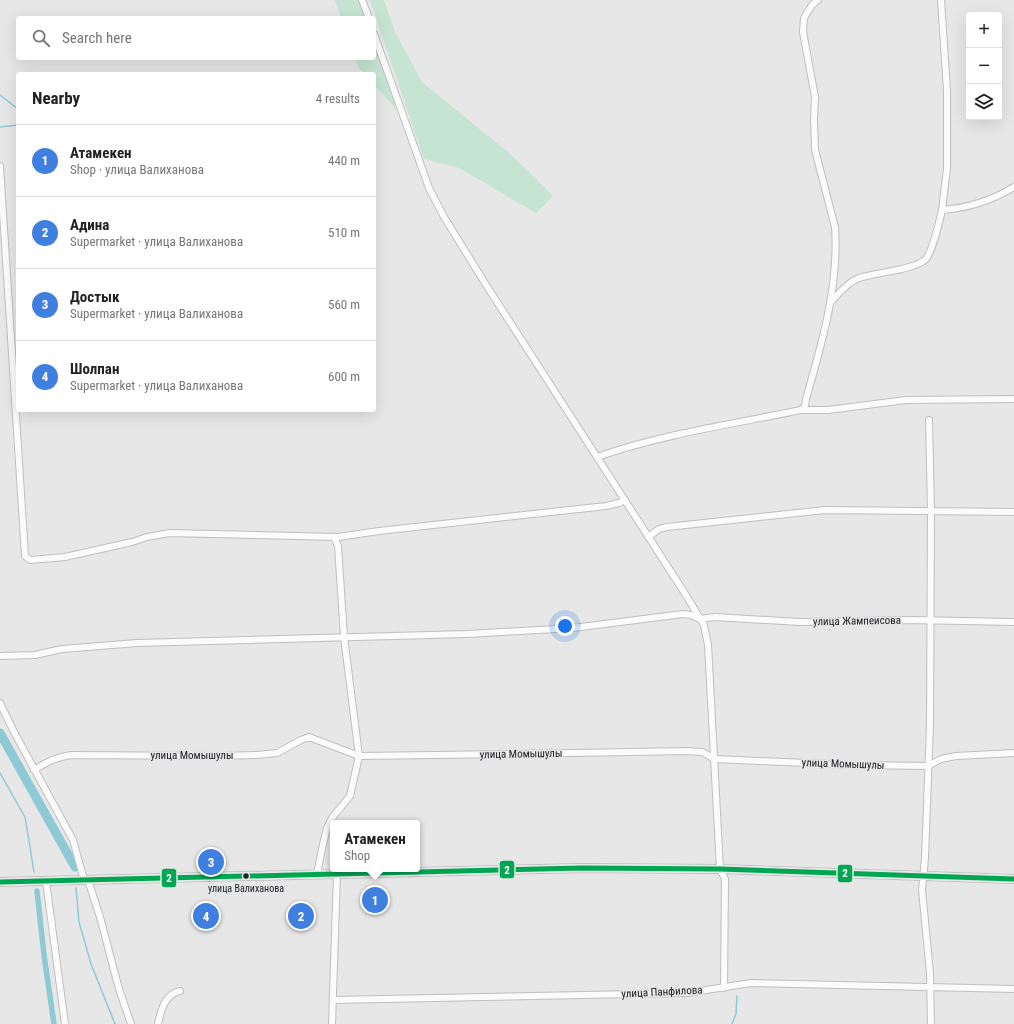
<!DOCTYPE html>
<meta charset="utf-8">
<style>
body{margin:0;font-family:"Roboto Condensed",sans-serif;background:#f2f2f2;color:#222}
.controls{position:absolute;right:12px;top:12px;display:grid;overflow:hidden;border-radius:4px;box-shadow:0 4px 16px #0002}
.controls button{width:36px;height:36px;display:grid;place-items:center;padding:0;border:0;border-bottom:1px solid #e0e0e0;background:#fff;color:#222;font:20px sans-serif}
.you{position:absolute;left:565px;top:626px;width:14px;height:14px;margin:-10px;border:3px solid #fff;border-radius:50%;background:#1a73e8;box-shadow:0 0 0 6px #1a73e833}
.badge{display:grid;place-items:center;width:26px;height:26px;border-radius:50%;background:#b45309;color:#fff;font-size:13px;font-weight:700}
.pin{position:absolute;translate:-50% -50%;border:2px solid #fff;box-shadow:0 1px 4px #0006}
.popup{position:absolute;left:330px;top:820px;width:90px;height:52px;box-sizing:border-box;display:grid;place-content:center;border-radius:4px;background:#fff;filter:drop-shadow(0 1px 3px #0005);font-size:13px;white-space:nowrap;color:#767676}
.popup b{font-size:15px;color:#222}
.popup::after{content:'';position:absolute;left:50%;top:100%;margin-left:-8px;border:8px solid transparent;border-top-color:#fff}
.list{margin:0;padding:0;list-style:none}
h2{display:flex;justify-content:space-between;align-items:center;height:52px;margin:0;padding:0 16px;font-size:17px}
h2 small{font-size:13px;font-weight:400;color:#767676}
.list li{display:grid;grid-template-columns:26px 1fr auto;gap:12px;align-items:center;box-sizing:border-box;height:72px;padding:0 16px;border-top:1px solid #e0e0e0}
.list b{display:block;font-size:15px;white-space:nowrap}
.list p{margin:0;font-size:13px;white-space:nowrap;color:#767676}
.list em{font-size:13px;font-style:normal;color:#767676}
.icon{flex:none;width:22px;height:22px;fill:none;stroke:currentColor;stroke-width:2;stroke-linecap:round;stroke-linejoin:round}
.map{position:relative;flex:none;width:1014px;height:1024px;overflow:hidden}
.search{position:absolute;background:#fff;box-shadow:0 4px 16px #0002;left:16px;top:16px;width:360px;height:44px;display:flex;align-items:center;gap:10px;box-sizing:border-box;padding:0 14px;border-radius:4px;color:#767676;font-size:15px}
.panel{position:absolute;background:#fff;box-shadow:0 4px 16px #0002;left:16px;top:72px;width:360px;height:340px;border-radius:4px}
.map>svg:first-child{display:block}
</style>
<div class="map">
<svg width="1014" height="1024" viewBox="0 0 1014 1024">
<rect width="100%" height="100%" fill="#e7e7e8"/>
<g fill="#c5e4d3">
<path d="M335,0H362L368,18H341Z"/>
<path d="M370,0H384L395,32L422,82L508,152L553,196L536,213L459,168L424,159Z"/>
<path d="M374,35L402,116L374,84V74H365L358,67L355,58H374Z"/>
</g>
<g fill="none" stroke-linecap="round" stroke-linejoin="round">
<g stroke="#8ecad5" stroke-width="1.5">
<path d="M0,95L18,109"/>
<path d="M0,127L18,125"/>
<path d="M0,773L25,817L34,872"/>
<path d="M76,888L79,922L91,964L115,1024"/>
<path d="M732,1024L736,1014L737,996"/>
</g>
<path stroke="#8ecad5" stroke-width="5.5" d="M37,891L44,955L54,1024"/>
<path stroke="#8ecad5" stroke-width="9" d="M0,733L75,867"/>
<g stroke="#bfbfc0" stroke-width="8">
<g id="minor">
<path d="M362,0L369,18"/>
<path d="M941,0L947,91V168L942,210C968,208 991,201 1014,187"/>
<path d="M374,34L429,188L444,217L488,288L684,592L704,625L708,645L720,869L725,879L724,988"/>
<path d="M0,166L25,556L30,560L65,557L132,542L147,537L169,533L338,537L379,531L606,506L619,503L625,500"/>
<path d="M831,302C837,295 850,281 859,278C873,274 888,272 902,269C909,267 919,265 925,260C933,252 939,222 942,210"/>
<path d="M801,410H828L906,400L1014,399"/>
<path d="M929,420L931,512L930,724L925,858L922,890L930,973L931,1024"/>
<path d="M597,457C663,434 733,424 801,410L805,406L806,399C822,343 839,286 835,227L815,150L814,120L815,97L803,32L804,18L812,5L818,0"/>
<path d="M648,537L659,529L667,527L825,510L1014,512"/>
<path d="M0,656L35,655L62,649L137,643L467,634L573,628L683,614L691,615L700,619L715,617L800,622L912,620L1014,622"/>
<path d="M0,703L14,732L73,840L84,880"/>
<path d="M34,770C47,762 56,757 71,755L217,756L257,755L277,753L301,740L309,737L359,756L516,754L687,751L702,752L715,759L850,765L928,766L941,759L956,756L1014,753"/>
<path d="M317,874L323,844L327,828L332,818L350,796L359,756L344,637L338,546L334,537"/>
<path d="M88,880L100,917L119,989L131,1024"/>
<path d="M46,881L65,1024"/>
<path d="M333,1000L687,993L751,983L1014,989"/>
<path d="M158,1024C161,1010 165,994 180,991"/>
<path d="M332,1024L337,874"/>
</g>
</g>
<g stroke="#bfbfc0" stroke-width="10">
<path id="major" d="M0,882L582,868L720,869L1014,879"/>
</g>
<use href="#minor" stroke="#fbfbfc" stroke-width="6"/>
<use href="#major" stroke="#fbfbfc" stroke-width="8"/>
<g stroke="#e6e7e9" stroke-width="8">
<path id="bus-1" d="M0,882L582,868L720,869L1014,879"/>
</g>
<use href="#bus-1" stroke="#00a651" stroke-width="5"/>
</g>
<circle fill="#212122" stroke="#e6e7e9" stroke-width="1.5" cx="246" cy="876" r="3.5"/>
<g text-anchor="middle" dominant-baseline="central" stroke-width="3" stroke-linejoin="round" paint-order="stroke">
<g font-size="10" fill="#212122" stroke="#e6e7e9">
<text x="246" y="888">улица Валиханова</text>
</g>
<g font-size="11" fill="#212122" stroke="#e6e7e9">
<text transform="translate(857 621) rotate(-1)">улица Жампеисова</text>
<text transform="translate(521 754) rotate(-1)">улица Момышулы</text>
<text x="192" y="755">улица Момышулы</text>
<text transform="translate(843 764) rotate(2)">улица Момышулы</text>
<text transform="translate(662 992) rotate(-3)">улица Панфилова</text>
</g>
</g>
<g stroke="#e6e7e9" stroke-width="1.5">
<rect x="499" y="860" width="16" height="19" rx="4" fill="#00a651"/>
<rect x="837" y="864" width="16" height="19" rx="4" fill="#00a651"/>
<rect x="161" y="868" width="16" height="20" rx="4" fill="#00a651"/>
</g>
<g font-size="11" text-anchor="middle" font-weight="bold" fill="#fff">
<text x="507" y="874">2</text>
<text x="845" y="877">2</text>
<text x="169" y="882">2</text>
</g>
</svg>
<div class="controls">
<button>+</button>
<button>−</button>
<button><svg class="icon" aria-label="layers" viewBox="0 0 24 24"><path d="M12 4l9 5-9 5-9-5zM3 14l9 5 9-5"/></svg></button>
</div>
<div class="you"></div>
<div class="pin badge" style="left:375px;top:900px;background:#3f7fe0">1</div>
<div class="popup"><b>Атамекен</b>Shop</div>
<div class="pin badge" style="left:301px;top:916px;background:#3f7fe0">2</div>
<div class="pin badge" style="left:211px;top:862px;background:#3f7fe0">3</div>
<div class="pin badge" style="left:206px;top:916px;background:#3f7fe0">4</div>
<div class="search"><svg class="icon" aria-label="search" viewBox="0 0 24 24"><circle cx="10" cy="10" r="6"/><path d="M15 15l6 6"/></svg>Search here</div>
<section class="panel">
<h2>Nearby<small>4 results</small></h2>
<ul class="list">
<li><span class="badge" style="background:#3f7fe0">1</span><div><b>Атамекен</b><p>Shop · улица Валиханова</p></div><em>440 m</em></li>
<li><span class="badge" style="background:#3f7fe0">2</span><div><b>Адина</b><p>Supermarket · улица Валиханова</p></div><em>510 m</em></li>
<li><span class="badge" style="background:#3f7fe0">3</span><div><b>Достык</b><p>Supermarket · улица Валиханова</p></div><em>560 m</em></li>
<li><span class="badge" style="background:#3f7fe0">4</span><div><b>Шолпан</b><p>Supermarket · улица Валиханова</p></div><em>600 m</em></li>
</ul>
</section>
</div>
